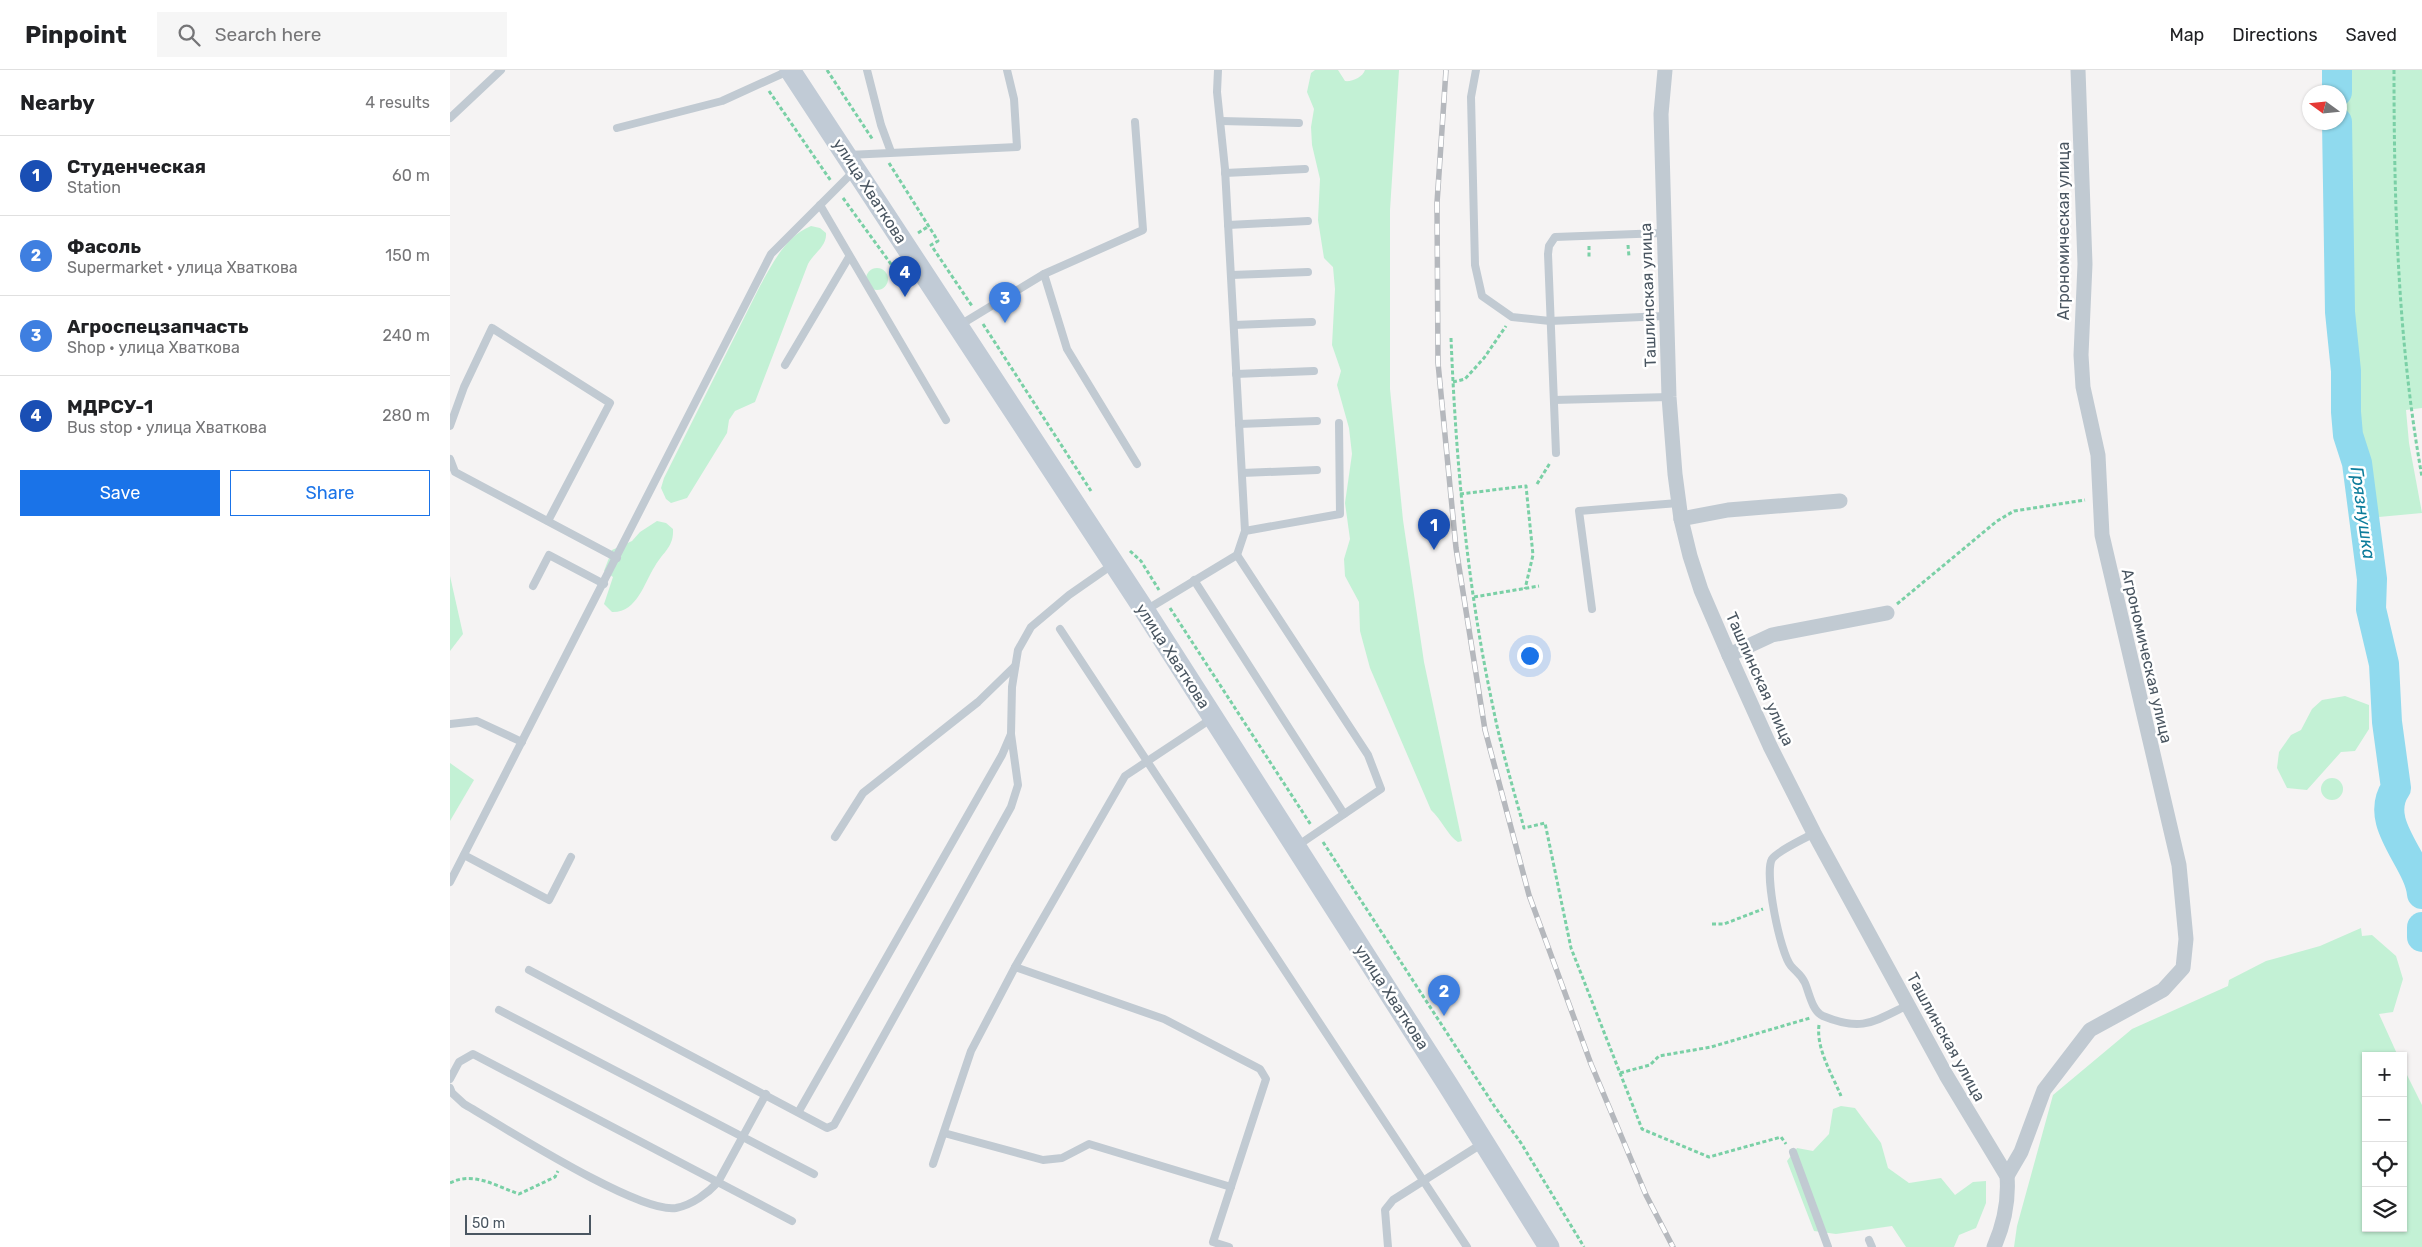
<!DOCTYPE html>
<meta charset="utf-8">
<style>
body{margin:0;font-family:Rubik,sans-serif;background:#f6f6f6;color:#202124}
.controls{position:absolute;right:15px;bottom:15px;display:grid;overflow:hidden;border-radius:0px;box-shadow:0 1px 4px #0004}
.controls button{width:45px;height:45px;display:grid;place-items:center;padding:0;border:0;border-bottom:1px solid #e0e0e0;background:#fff;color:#202124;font:25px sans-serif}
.compass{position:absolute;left:1852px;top:15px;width:45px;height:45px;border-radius:50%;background:#fff;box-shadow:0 1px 4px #0004;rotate:285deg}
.scale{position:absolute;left:15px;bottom:12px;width:126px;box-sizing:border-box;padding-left:5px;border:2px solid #4a5661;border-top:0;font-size:14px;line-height:18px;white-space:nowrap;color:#4a5661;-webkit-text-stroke:4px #fff;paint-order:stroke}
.you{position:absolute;left:1079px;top:585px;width:18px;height:18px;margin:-12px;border:4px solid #fff;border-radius:50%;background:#1a73e8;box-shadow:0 0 0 8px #1a73e833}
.badge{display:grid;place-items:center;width:32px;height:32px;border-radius:50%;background:#1a73e8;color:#fff;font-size:16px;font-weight:700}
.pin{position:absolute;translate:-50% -41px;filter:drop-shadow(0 1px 2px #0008)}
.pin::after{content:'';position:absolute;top:26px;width:18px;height:15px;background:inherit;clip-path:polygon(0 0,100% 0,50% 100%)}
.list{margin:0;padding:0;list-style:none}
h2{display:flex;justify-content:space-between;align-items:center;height:65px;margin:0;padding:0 20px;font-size:21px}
h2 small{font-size:16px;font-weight:400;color:#757577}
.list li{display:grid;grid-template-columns:32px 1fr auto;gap:15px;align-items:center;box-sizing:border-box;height:80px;padding:0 20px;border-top:1px solid #e0e0e0}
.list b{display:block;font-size:19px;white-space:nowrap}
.list p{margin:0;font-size:16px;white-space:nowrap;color:#757577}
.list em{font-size:16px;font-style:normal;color:#757577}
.actions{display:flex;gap:10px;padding:15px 20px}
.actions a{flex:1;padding:11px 0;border:1px solid #1a73e8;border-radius:0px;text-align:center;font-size:18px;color:#1a73e8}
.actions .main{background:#1a73e8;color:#fff}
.icon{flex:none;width:28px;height:28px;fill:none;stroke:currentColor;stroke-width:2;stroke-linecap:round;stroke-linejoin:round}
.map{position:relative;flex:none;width:1972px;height:1177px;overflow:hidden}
header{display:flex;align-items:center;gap:30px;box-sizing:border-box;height:70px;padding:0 25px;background:#fff;border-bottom:1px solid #e0e0e0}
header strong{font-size:24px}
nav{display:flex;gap:28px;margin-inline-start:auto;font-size:18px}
.search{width:350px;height:45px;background:#f6f6f6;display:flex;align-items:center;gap:12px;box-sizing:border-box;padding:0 18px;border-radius:0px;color:#757577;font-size:19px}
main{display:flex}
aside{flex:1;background:#fff}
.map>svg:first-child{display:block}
</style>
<header>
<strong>Pinpoint</strong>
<div class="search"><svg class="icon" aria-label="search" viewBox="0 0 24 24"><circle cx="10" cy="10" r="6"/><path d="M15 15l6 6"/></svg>Search here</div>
<nav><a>Map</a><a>Directions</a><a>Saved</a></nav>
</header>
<main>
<aside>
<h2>Nearby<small>4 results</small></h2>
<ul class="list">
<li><span class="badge" style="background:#1a4fb4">1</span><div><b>Студенческая</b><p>Station</p></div><em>60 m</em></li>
<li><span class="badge" style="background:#3f7fe0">2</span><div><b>Фасоль</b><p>Supermarket · улица Хваткова</p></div><em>150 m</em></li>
<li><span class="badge" style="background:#3f7fe0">3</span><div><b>Агроспецзапчасть</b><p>Shop · улица Хваткова</p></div><em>240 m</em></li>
<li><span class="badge" style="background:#1a4fb4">4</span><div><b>МДРСУ-1</b><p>Bus stop · улица Хваткова</p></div><em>280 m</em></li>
</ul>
<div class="actions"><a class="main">Save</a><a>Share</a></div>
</aside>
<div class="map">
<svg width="1972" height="1177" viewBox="0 0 1972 1177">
<rect width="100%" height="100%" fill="#f5f3f3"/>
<g fill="#c3f1d5">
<path d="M865,0H888L895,11C902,12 913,7 915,0H949L940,140V319L953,450L974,592L1012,771L1008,772C999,767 991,749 981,740L920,598L910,561L909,532L895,506L894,489L900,469L895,433L902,384L899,358L887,315L891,301L882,275L885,219L883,197L874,188L868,150L870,109L862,75L861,57L864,39L857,22L861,3Z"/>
<path d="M1892,0H1972V338L1956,340L1959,373L1972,443L1918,448C1903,299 1894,150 1892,0Z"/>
<path d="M361,156L370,158L376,163C377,176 364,183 358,194L305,332L285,341L279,350L277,363L237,428L221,433L216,429L211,418L214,408L310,216C322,194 336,166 361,156Z"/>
<circle cx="427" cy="209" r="11"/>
<path d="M207,451L216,453L223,459C224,477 213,482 205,496C194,513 187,543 162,542L154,534L163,507L154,501L162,480L182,471L190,462Z"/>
<path d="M0,506L13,564L0,581Z"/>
<path d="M1895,626L1919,635V659L1905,681L1891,682L1857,720L1837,718L1827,698L1829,682L1841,665L1851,660L1862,639L1872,630Z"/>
<path d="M0,693L24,710L0,751Z"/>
<circle cx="1882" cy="719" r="11"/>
<path d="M1911,858L1912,866L1922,865L1946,886L1953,909L1943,942L1929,944L1948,986H1916V1158H1953V997L1972,1035V1177H1564L1567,1156L1603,1025L1682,959L1778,916L1779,910L1816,891L1870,876Z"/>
<path d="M1391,1036L1405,1038L1431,1073L1438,1098L1459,1113L1491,1108L1505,1125L1523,1112L1536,1111V1133L1526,1158L1509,1165L1504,1177H1456L1442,1156L1386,1164L1364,1161L1337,1091L1347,1078L1363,1081L1379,1064L1383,1039Z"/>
</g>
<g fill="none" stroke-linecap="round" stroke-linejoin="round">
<g stroke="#90daee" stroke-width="30">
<path d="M1887,22V0"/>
<path d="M1887,52L1890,242L1896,301V342L1898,365L1907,393L1922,509L1921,539L1934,594L1937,652L1946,718C1922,753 1969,790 1972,824"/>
<path d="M1972,857V867"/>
</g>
<g stroke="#7ad0a6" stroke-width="3" stroke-dasharray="4 2.5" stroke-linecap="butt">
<path d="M377,0L423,70"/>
<path d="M1944,0C1944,136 1948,273 1972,407"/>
<path d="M319,21L381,111"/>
<path d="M439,93L488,171L481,175L522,236"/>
<path d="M393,128L454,212"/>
<path d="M468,163L479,156"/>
<path d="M1178,175L1179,187"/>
<path d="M1139,176V188"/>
<path d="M533,254L641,421"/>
<path d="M1001,268C1006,392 1017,516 1043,637C1051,678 1063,718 1074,758L1095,753L1121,878L1192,1059L1259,1087L1331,1067L1336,1074"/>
<path d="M1003,312L1015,309L1034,288L1056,256"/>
<path d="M1087,414L1100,393"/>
<path d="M1010,424L1076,416L1083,485L1075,519"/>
<path d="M680,481L691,491L709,520"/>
<path d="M1024,527L1089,516"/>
<path d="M1447,534L1547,451L1564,441L1635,430"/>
<path d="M720,538L861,755"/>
<path d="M873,772L1045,1037L1071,1073L1134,1177"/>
<path d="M1262,854H1274L1313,839"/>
<path d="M1369,955C1366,979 1382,1004 1391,1026"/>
<path d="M1170,1003L1200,995L1209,986L1261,977L1360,948"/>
<path d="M0,1113C23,1101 46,1116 69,1124L105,1107L108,1101"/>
</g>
<g stroke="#c1cad2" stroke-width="8">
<path d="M417,0L431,55L441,82"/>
<path d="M1026,0L1021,27L1025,195L1032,226L1062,247L1100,251L1215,246"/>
<path d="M0,48L51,0"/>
<path d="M771,51L849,53"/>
<path d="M167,58L272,31L338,1"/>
<path d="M398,85L567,77L564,29L557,0"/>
<path d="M775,103L855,99"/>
<path d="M370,135L496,350"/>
<path d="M778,155L858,151"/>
<path d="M594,204L617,279L687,394"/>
<path d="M781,205L858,202"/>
<path d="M510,255L594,204L693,160L685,52"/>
<path d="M784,255L862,252"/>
<path d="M335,295L399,187"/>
<path d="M786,304L864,301"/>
<path d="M1104,330L1219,327"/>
<path d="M789,354L867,351"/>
<path d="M0,356L14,317L42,258L160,333L98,451"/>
<path d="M1106,383L1098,184L1099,176L1105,167L1213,163"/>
<path d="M0,389L5,402L167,488"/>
<path d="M792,403L867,400"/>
<path d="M795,461L890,444L889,353"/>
<path d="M787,485L918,685L931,719L847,776"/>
<path d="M744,510L894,744"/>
<path d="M83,516L99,485L154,514"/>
<path d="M1142,539L1129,441L1228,433"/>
<path d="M696,540L787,485L795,461L775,99L767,22L768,0"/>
<path d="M610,559L1017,1177"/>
<path d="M0,654L27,651L72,672"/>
<path d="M1364,763C1354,769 1327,781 1322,789C1314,803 1330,883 1341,896C1346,902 1351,904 1355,913C1359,922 1362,941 1373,946C1412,962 1423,952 1458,935"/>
<path d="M385,767L413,723L528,632L565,596"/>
<path d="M14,785L99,830L121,787"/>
<path d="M0,812L321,184L404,101"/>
<path d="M565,897L714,949L810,999L816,1009L763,1172L779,1177"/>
<path d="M79,900L377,1058L384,1055L561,737L568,715L561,664"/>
<path d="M49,940L364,1104"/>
<path d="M0,1009L9,992L23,984L342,1151"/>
<path d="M0,1018L2,1023L14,1034C52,1056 189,1144 226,1138C242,1135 258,1123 268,1112L316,1024"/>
<path d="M349,1041L552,685L561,664L562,617L568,580L581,557L619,525L662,495"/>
<path d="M494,1063L593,1090L612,1088L639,1074L781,1117"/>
<path d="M1343,1082L1378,1177"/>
<path d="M483,1094L521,981L565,897L675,706L761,649"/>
<path d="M1419,1170L1422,1177"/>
<path d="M938,1177L935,1140L943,1130L1033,1073"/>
</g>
<g stroke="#c1cad2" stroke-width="15">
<path d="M1215,0L1211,44L1219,327L1225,404L1231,449L1240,486L1251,520L1279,585L1320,676L1364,763L1496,1005L1557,1106C1559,1131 1554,1154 1544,1177"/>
<path d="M1231,449L1278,440L1390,431"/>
<path d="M1279,585L1322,565L1437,543"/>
<path d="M1557,1106L1571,1082L1594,1020L1640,960L1713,920L1733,898L1736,869L1729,795L1652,465L1648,385L1633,317L1631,285L1635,194L1628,0"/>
</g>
<path stroke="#c1cbd6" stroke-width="21" d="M340,0L695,541L998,1015L1099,1177"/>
<g stroke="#b5b8bd" stroke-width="5.5">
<path id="rail" d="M996,0L987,133L988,293L1006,478L1035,660L1079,825L1141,994L1196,1125L1223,1177"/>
</g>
<use href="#rail" stroke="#fff" stroke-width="4" stroke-dasharray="11" stroke-linecap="butt"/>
</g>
<g text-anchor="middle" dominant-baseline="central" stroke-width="5" stroke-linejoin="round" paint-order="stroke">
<g font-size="16" fill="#4a5661" stroke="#fff">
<text transform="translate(420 121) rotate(57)">улица Хваткова</text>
<text transform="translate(1613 161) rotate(-90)">Агрономическая улица</text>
<text transform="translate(1198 225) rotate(-92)">Ташлинская улица</text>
<text transform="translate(723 586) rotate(57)">улица Хваткова</text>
<text transform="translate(1697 586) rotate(77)">Агрономическая улица</text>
<text transform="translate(1310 609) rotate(66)">Ташлинская улица</text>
<text transform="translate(942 927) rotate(57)">улица Хваткова</text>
<text transform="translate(1496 967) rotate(61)">Ташлинская улица</text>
</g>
<g font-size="18" font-style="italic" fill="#0c7c9b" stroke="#fff">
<text transform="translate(1913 443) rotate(82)">Грязнушка</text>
</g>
</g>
</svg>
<div class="controls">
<button>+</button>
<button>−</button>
<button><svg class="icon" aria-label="locate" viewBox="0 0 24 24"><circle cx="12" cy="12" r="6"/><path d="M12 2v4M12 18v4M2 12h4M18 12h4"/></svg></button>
<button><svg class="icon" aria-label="layers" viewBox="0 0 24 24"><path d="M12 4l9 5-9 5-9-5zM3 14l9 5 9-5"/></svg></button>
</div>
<svg class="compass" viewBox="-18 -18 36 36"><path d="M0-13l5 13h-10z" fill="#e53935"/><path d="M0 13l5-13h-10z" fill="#757577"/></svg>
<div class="scale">50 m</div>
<div class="you"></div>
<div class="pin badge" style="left:984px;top:480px;background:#1a4fb4">1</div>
<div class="pin badge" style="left:994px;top:946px;background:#3f7fe0">2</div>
<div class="pin badge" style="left:555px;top:253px;background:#3f7fe0">3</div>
<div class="pin badge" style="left:455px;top:227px;background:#1a4fb4">4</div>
</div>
</main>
